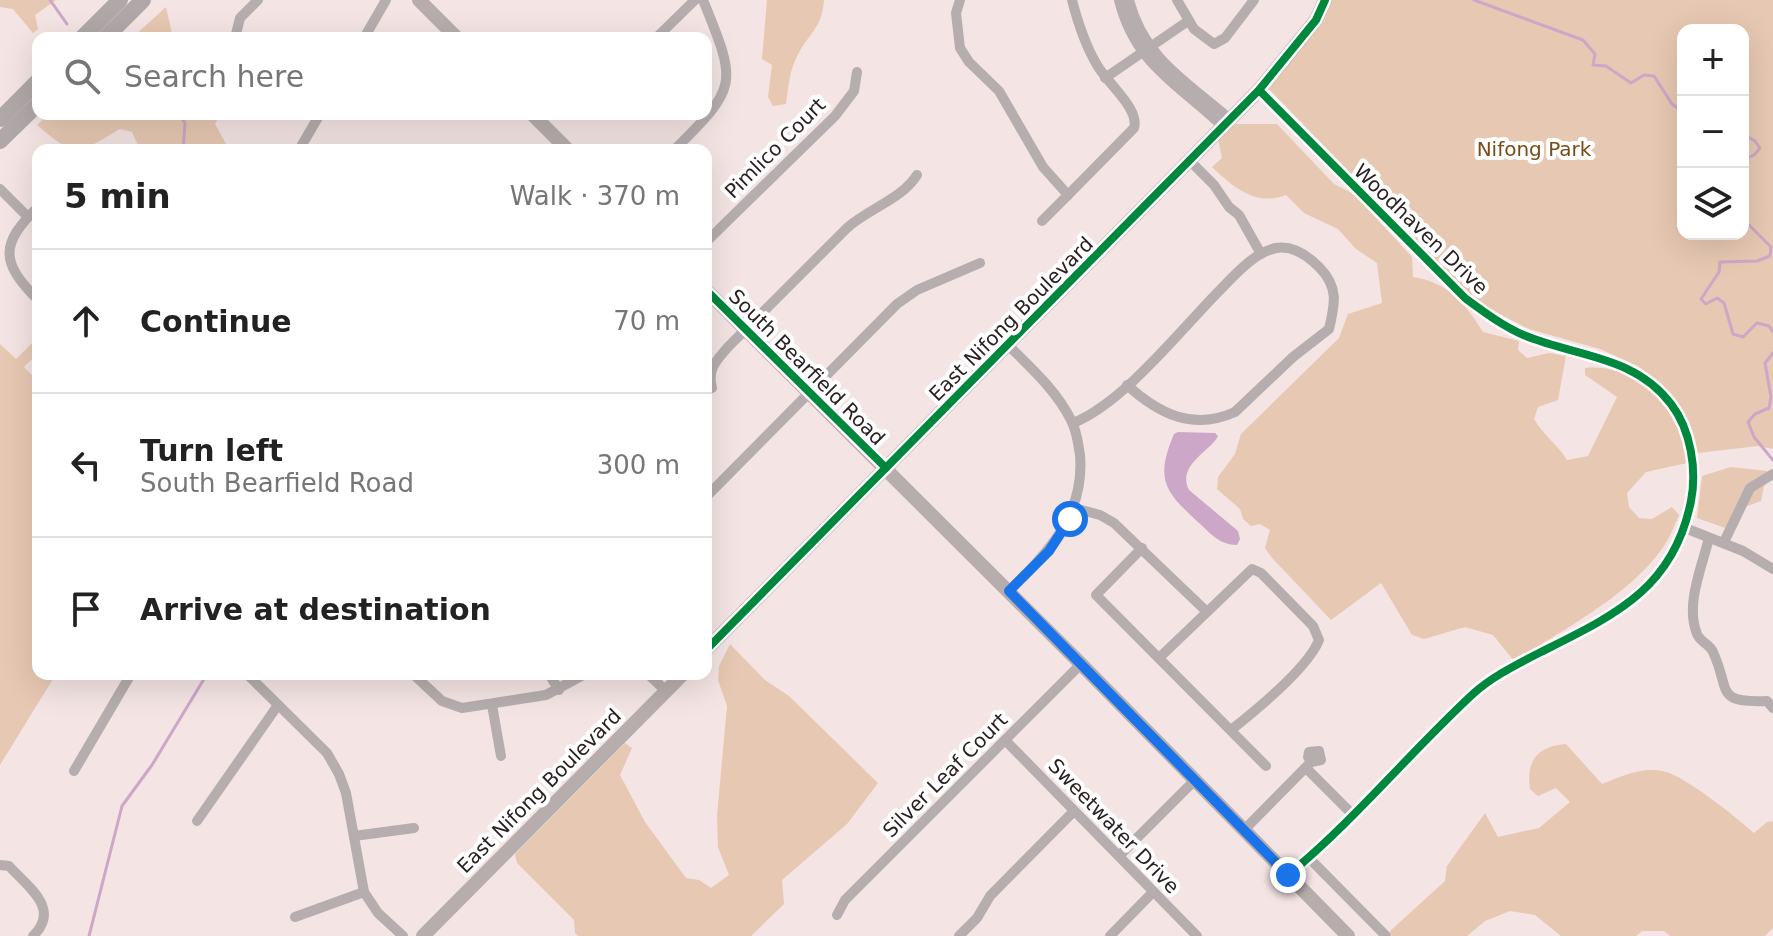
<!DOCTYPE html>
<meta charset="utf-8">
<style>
body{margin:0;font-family:"DejaVu Sans",sans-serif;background:#f6f6f6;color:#222}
.controls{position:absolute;right:24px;top:24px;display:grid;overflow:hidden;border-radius:16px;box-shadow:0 8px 32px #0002}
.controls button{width:72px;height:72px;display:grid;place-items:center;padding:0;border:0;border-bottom:2px solid #e0e0e0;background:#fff;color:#222;font:40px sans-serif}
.stop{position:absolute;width:24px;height:24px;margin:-18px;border:6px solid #1a73e8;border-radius:50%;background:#fff}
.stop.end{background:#1a73e8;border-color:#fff;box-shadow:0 2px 8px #0008}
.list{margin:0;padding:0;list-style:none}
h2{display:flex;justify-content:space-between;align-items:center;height:104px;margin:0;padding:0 32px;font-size:34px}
h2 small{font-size:26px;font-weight:400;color:#767676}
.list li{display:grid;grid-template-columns:52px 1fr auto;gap:24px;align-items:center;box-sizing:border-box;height:144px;padding:0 32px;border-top:2px solid #e0e0e0}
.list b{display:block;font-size:30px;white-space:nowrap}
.list p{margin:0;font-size:26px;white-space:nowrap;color:#767676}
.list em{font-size:26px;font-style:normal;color:#767676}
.icon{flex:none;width:44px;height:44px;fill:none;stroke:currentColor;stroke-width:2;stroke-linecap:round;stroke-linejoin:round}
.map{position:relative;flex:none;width:1773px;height:936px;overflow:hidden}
.search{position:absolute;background:#fff;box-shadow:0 8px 32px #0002;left:32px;top:32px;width:680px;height:88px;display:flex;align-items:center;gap:20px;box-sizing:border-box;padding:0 28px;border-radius:16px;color:#767676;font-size:30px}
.panel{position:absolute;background:#fff;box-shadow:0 8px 32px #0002;left:32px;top:144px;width:680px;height:536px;border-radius:16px}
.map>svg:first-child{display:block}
</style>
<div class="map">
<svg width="1773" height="936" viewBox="0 0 1773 936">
<rect width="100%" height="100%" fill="#f4e4e4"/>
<g fill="#e7c8b2" fill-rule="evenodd">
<path d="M0,0H56L35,15L38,29L33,33L13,9L0,7Z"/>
<path d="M767,0H824C822,31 806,34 795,61C789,74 788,90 786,104L773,106L768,97L772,65L762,59Z"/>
<path d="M1332,0H1773V449L1758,446L1698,453L1686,418L1680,422L1685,415L1673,398L1638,366L1600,349L1529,329L1482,305L1442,268L1269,89L1321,22ZM1683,30H1743V234H1683Z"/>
<path d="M166,7L173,38H132Z"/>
<path d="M49,114H221L215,124L229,149L140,150L132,132L120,129C77,154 77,159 37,125Z"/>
<path d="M1235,124H1277L1334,184L1354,194L1412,257L1413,277C1449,283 1464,302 1483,332L1519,341L1518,350L1527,358L1549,353L1566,356L1558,400L1538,407L1534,419C1544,436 1557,444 1567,460L1588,456L1617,397L1585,375V368C1623,364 1657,388 1675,419C1682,431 1683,449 1687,463L1646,472L1627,493L1629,507L1639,518L1652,519L1672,507L1679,515C1675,524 1671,534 1666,543C1633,594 1564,629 1514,661L1493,635L1465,627L1424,639L1412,635L1381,583L1331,620L1273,559L1265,548L1270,530L1260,524L1251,526L1243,519L1240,509L1217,489L1218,477L1235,454L1241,434L1339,338L1348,314L1382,303L1377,263L1356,249L1338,229L1304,213L1286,195C1256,207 1233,187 1212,167L1222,158L1218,139Z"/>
<path d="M38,337V353L24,367L38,381V674H56L0,765V344L16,359Z"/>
<path d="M1731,467L1767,471L1761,501L1739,509L1728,529L1697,518L1702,476Z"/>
<path d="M730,644L765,680L789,696L878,783L847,824L782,880L784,904L751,936H578L575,933L574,920L517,863L515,854L625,743L632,748L620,775L645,822L686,878L699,880L711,888L729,875L718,847L717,816L727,706L718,680L719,666Z"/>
<path d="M1566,744L1602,784C1620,777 1641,767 1662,771C1683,774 1737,818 1754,833L1767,822L1773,821V928L1765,936H1670L1664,931H1642L1636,936H1561L1535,915L1510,911L1485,921L1467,936H1392L1389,932L1445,881L1447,866L1485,813L1498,837L1539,828L1570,802L1556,788L1538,796L1530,789C1526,761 1537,746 1566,744Z"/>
</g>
<path fill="#cda7c7" d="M1178,432L1215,433L1218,436C1212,450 1176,465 1189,490L1238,531L1240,539L1237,545C1220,545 1211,534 1199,523C1166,492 1154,481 1174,434Z"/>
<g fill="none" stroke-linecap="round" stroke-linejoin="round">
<g stroke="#cda7c7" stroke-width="3">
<path d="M50,0L67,24"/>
<path d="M1474,0L1583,40L1595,54L1593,65L1606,66L1631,83L1644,75L1654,76L1672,104L1683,112"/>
<path d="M179,114L185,123L183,150"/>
<path d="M1743,134L1755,141L1760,148L1754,155L1743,160"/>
<path d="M1743,219L1771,247L1770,256L1757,261L1720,262L1719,272L1701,299L1706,304L1717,298L1724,303L1733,334L1743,337L1757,323L1769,326L1773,332"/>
<path d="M1773,353L1765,363L1771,397L1769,408L1755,414L1748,422L1754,437L1773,460"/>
<path d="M89,936L122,806L152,765L207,674"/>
</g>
<g stroke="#b5adae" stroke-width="10">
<path d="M960,0L956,13L960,48L969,62L999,91L1043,167L1068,195L1134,128C1140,109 1107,83 1097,65C1085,45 1078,23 1072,0"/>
<path d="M1119,0C1135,65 1179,84 1223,127"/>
<path d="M1129,0C1144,59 1188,82 1231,120"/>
<path d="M1177,0L1194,29L1214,44L1225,38L1254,0"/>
<path d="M236,34L240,18L258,0"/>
<path d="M364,38L386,0"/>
<path d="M656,38L695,0"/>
<path d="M1105,78L1188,21"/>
<path d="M1259,90L1465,298C1484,312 1504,327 1526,336C1578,357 1635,356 1671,404C1691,430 1697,470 1691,501C1673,592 1610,617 1535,655C1514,666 1492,677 1474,693C1410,752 1355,820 1288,875"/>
<path d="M299,150L320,114"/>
<path d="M674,150C739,86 737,84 703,0"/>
<path d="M1190,161L1214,185L1229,207L1239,215L1261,254"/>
<path d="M0,189L27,216"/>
<path d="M38,207C0,244 0,262 38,300"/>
<path d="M1042,221L1068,195"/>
<path d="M706,242L835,116L854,91L857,72"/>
<path d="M1008,345C1031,368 1056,390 1071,420C1077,431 1078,443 1080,455C1085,515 1048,552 1009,591"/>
<path d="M712,388C707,369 716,361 728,347L847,228C869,208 901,200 917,175"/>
<path d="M1073,423C1123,403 1179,332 1218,292C1234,276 1253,253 1276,248C1293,245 1308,256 1319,267C1339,287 1335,304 1329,329L1293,357L1235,412C1193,431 1159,414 1127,385"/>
<path d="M706,497L897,304L917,290L980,263"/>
<path d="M1074,508L1100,515L1114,523L1206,611"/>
<path d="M1685,528L1743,551L1773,569"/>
<path d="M1709,538C1702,567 1685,605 1697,634C1701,643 1710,644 1713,652C1731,691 1714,703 1767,701L1773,708"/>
<path d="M1724,542L1750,488L1773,474"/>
<path d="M1142,548L1096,595L1266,766"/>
<path d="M1159,658L1252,569L1261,573L1313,626L1319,640C1308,668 1255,711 1231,730"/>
<path d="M247,674L327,753L339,774L346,793L364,892L378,913L403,936"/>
<path d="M413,674L442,701L462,708L546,695L585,674"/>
<path d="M549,674L559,690"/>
<path d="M648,674L666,691"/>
<path d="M492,705L501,756"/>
<path d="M1005,740L1197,936"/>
<path d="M1306,768L1353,815"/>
<path d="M74,771L131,674"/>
<path d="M197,821L278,705"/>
<path d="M1244,830L1311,762L1321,760L1319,751L1309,752L1308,757L1311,762"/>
<path d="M354,836L414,828"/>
<path d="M1119,856L1195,780"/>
<path d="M1309,858L1386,936"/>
<path d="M0,865L9,866C29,888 61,909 33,936"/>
<path d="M837,915L845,900L1081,664"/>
<path d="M295,917L364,892"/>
<path d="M959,936L977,918L990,896L1074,811"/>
<path d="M1110,936L1153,892"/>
</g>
<g stroke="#b7adad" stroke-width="14">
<path d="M419,0L457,38"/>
<path d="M532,114L568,150"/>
<path d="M706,290L1081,664L1348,936"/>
<path d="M706,650L1259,90L1316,20L1325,0"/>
<path d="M423,936L683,674"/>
</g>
<g stroke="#b0a7a8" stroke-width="16">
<path d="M82,38L120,0"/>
<path d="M105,38L143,0"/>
<path d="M0,119L38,81"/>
<path d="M0,141L38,104"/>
</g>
<g stroke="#fff" stroke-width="13">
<g id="cycleway">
<path d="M1259,90L1465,298C1484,312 1504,327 1526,336C1578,357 1635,356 1671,404C1691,430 1697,470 1691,501C1673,592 1610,617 1535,655C1514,666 1492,677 1474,693C1410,752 1355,820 1288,875"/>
<path d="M706,290L886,468"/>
<path d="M706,650L1259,90L1316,20L1325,0"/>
</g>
</g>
<use href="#cycleway" stroke="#00873e" stroke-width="8"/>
</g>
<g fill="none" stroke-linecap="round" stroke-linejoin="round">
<path stroke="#1a73e8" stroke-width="10" d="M1070,519L1049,551L1009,591L1288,875"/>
</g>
<g text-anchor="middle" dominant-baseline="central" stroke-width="8" stroke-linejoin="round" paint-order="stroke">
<g font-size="20" fill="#2b2021" stroke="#fff">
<text transform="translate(775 148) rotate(-45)">Pimlico Court</text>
<text transform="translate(1421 229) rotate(44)">Woodhaven Drive</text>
<text transform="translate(1011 319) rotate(-45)">East Nifong Boulevard</text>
<text transform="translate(807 367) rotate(45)">South Bearfield Road</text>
<text transform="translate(945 775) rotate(-45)">Silver Leaf Court</text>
<text transform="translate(539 791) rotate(-45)">East Nifong Boulevard</text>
<text transform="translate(1114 826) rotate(46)">Sweetwater Drive</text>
</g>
<g font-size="20" fill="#794b15" stroke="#fff">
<text x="1534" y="149">Nifong Park</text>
</g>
</g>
</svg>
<div class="controls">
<button>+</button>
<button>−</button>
<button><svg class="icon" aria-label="layers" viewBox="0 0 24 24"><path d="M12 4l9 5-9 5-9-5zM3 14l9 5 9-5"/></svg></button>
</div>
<div class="stop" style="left:1070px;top:519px"></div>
<div class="stop end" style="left:1288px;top:875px"></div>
<div class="search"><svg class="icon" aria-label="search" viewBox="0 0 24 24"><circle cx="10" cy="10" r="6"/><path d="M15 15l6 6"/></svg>Search here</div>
<section class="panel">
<h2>5 min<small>Walk · 370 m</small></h2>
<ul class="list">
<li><svg class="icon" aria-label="ahead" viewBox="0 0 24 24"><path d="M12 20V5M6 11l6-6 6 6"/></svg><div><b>Continue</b></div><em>70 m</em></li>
<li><svg class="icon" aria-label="left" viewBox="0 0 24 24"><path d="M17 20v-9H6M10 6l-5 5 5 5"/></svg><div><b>Turn left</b><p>South Bearfield Road</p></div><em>300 m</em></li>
<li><svg class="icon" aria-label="arrive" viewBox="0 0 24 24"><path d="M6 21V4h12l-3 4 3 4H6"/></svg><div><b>Arrive at destination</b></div></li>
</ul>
</section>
</div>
